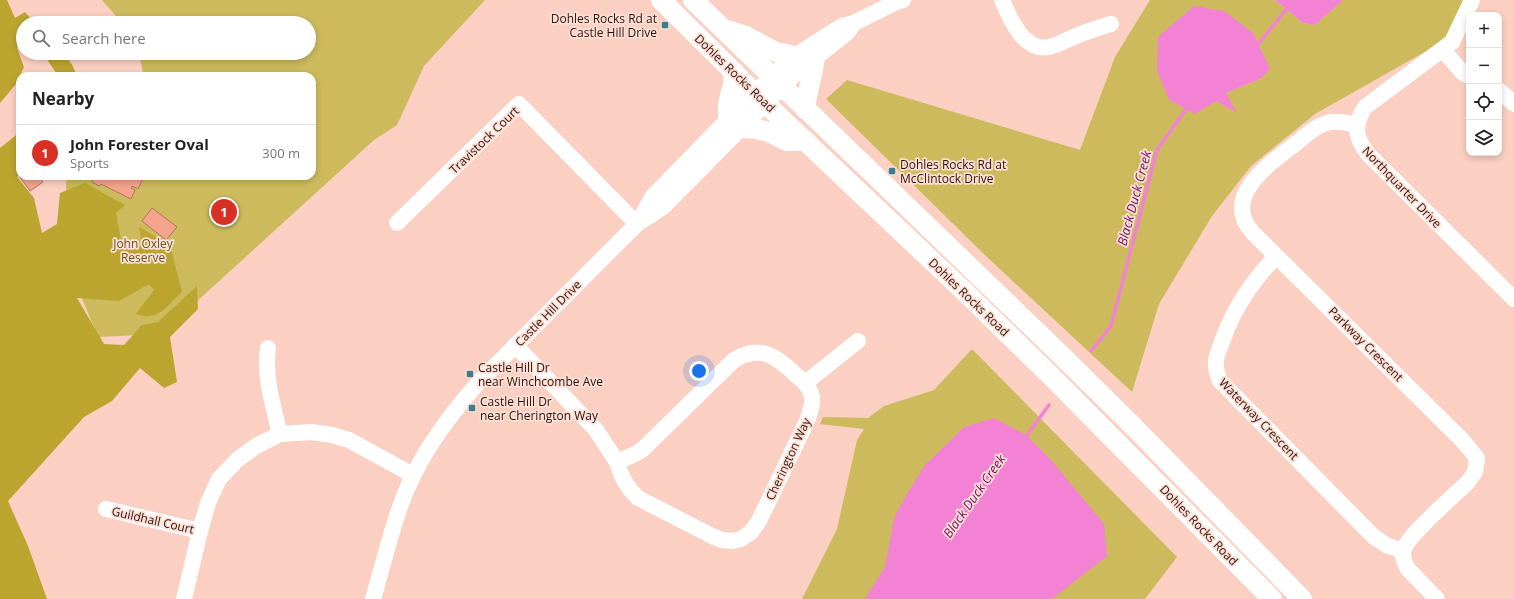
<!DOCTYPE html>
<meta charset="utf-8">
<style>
body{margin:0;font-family:"Open Sans",sans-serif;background:#f2f2f2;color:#222}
.controls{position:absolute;right:12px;top:12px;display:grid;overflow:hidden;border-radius:8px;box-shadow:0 2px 6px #0003}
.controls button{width:36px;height:36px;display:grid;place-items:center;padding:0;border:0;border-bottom:1px solid #e0e0e0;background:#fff;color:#222;font:20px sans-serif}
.you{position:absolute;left:699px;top:371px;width:14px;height:14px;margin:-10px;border:3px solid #fff;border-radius:50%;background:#1a73e8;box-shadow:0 0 0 6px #1a73e833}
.badge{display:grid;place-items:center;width:26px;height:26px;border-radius:50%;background:#d93025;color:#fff;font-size:13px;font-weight:700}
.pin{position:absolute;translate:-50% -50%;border:2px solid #fff;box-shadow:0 1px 4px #0006}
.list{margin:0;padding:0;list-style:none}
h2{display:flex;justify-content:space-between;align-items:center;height:52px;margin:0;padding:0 16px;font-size:17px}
h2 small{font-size:13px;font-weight:400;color:#767676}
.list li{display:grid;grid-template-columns:26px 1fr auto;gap:12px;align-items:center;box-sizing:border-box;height:56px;padding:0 16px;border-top:1px solid #e0e0e0}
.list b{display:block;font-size:15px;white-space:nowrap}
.list p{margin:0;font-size:13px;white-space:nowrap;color:#767676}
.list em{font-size:13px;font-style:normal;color:#767676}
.icon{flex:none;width:22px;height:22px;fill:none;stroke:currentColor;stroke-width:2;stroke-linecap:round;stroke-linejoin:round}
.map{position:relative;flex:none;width:1514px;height:599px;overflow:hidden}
.search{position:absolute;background:#fff;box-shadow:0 2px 6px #0003;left:16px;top:16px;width:300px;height:44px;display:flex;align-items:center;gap:10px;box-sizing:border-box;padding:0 14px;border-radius:22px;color:#767676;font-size:15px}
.panel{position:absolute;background:#fff;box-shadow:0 2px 6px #0003;left:16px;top:72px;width:300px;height:108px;border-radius:12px}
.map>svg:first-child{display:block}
</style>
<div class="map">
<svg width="1514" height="599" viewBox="0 0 1514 599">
<rect width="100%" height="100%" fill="#fbcfc1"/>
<g fill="#ccba5c" fill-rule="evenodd">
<path d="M102,0H485L424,66L397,125L374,140L161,334L98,337L69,267L66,183L69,176H312V76H143V73L139,53H309V23H122Z"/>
<path d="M1150,0H1275L1303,23L1315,25L1343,0H1467L1444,41L1315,114L1251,166L1212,216L1159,304L1132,392L988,258L826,99L847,80L1080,150L1115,57ZM1253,33L1260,79L1226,93L1236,112L1216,101Z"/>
<path d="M972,349L1177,557L1145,599H802L837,529L857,440L864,429L820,424L823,417L868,418L884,406L934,390Z"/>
</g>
<g fill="#bba52e">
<path d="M0,0H7L15,18L25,12L35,23H23V37L17,48L24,67L16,84L0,103Z"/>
<path d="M43,53H63C69,60 75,67 76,76H58Z"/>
<path d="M20,132V174L17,177L34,198L42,233L57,224L60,193L85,183L125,205L116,213L123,250L142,246L139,227L170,245L182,292C166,306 159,322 136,314L154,290L149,284L119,301L77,298L104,344L124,345L142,325L158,322L197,286L198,309L170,337L177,382L164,388L140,368L112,401L84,417L8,501L28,546L47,599H0V148Z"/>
</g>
<g fill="#f382d4">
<path d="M1275,0H1343L1315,25L1303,23Z"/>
<path d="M1194,6L1224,11L1253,33L1270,69L1260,79L1226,93L1237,113L1216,101L1195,114L1169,100L1157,71L1158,37Z"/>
<path d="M994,418L1026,435L1051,460L1104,524L1107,556L1052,599H865L885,567L894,518L907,494L925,465L964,427Z"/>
</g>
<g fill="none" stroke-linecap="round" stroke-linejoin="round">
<g stroke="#f382d4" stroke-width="3.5">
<path d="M1255,48L1294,0"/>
<path d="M1091,351L1111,326L1157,150L1189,105"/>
<path d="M1024,439L1049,405"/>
</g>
</g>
<g fill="#f3a48b" stroke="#b5735e">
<path d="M20,175V176H38L43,182L30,191L19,176Z"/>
<path d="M96,176H144L138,189L132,186L131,188L135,190L131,199L101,184L99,186L92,182Z"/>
<path d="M152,208L177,227L166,240L142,221Z"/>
</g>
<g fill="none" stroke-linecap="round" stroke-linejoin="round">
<g stroke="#fff" stroke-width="16">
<path d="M1002,0C1010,19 1024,52 1049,47C1060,44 1070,38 1081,34C1091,30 1101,27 1111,24"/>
<path d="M1472,0L1452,42L1365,107C1353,126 1355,138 1369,155L1514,299"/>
<path d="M1443,50L1463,73L1469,76"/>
<path d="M1499,90L1514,104"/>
<path d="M1357,125C1348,123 1336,120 1327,123C1317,125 1302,138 1294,145C1267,165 1221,198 1253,233L1463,441L1477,458L1475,472L1468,482C1456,494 1408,535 1404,549C1402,556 1404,563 1408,569L1437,599"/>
<path d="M639,221L653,196L745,102L786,63L807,48L842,26L854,23L892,4L903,0"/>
<path d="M397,223L519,104L637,224"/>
<path d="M1276,256C1252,282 1235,306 1223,339C1221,346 1217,353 1216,360C1215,367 1217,374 1220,381L1374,537L1388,546L1403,551"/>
<path d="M515,345L596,430L617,462L633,455L642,450L734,360C760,344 776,356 796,375C803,381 810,387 812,397C813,405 810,413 807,421L759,521L751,532L741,539L732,541L722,540L712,536L638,498C627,488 621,477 617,462"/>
<path d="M268,348C264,378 273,405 280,434"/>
<path d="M805,383L858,341"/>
<path d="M106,509L200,531"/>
<path d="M184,599L200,531L208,503L219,479L237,460L256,446L280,434L312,432L332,435L349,440L413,475"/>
<path d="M373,599C385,559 395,511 414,474C431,440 454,410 479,382L637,224L663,207L796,73L847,33L854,23"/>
</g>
<g stroke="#fff" stroke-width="20">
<path d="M661,0L766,104L965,292L1052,377L1272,599"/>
<path d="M693,0L1060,354L1131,424L1302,599"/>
<path d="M727,30L746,36L776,52L795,56"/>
<path d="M805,109C807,91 813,75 815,57"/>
<path d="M728,120V104L733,84L734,72"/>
<path d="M743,128L756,129L769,132L787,141H806"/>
</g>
</g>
<g fill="#3c7e90" stroke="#fee0d6" stroke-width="1.5">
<rect x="661" y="21" width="8" height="8" rx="2"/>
<rect x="888" y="167" width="8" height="8" rx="2"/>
<rect x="466" y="370" width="8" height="8" rx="2"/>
<rect x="468" y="404" width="8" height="8" rx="2"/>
</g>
<g text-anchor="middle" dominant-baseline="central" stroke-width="3.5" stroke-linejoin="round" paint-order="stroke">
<g font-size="12" fill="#2b1109" stroke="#fee0d6" text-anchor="start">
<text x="657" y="18" text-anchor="end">Dohles Rocks Rd at<tspan x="657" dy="14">Castle Hill Drive</tspan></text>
<text x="900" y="164">Dohles Rocks Rd at<tspan x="900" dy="14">McClintock Drive</tspan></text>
<text x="478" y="367">Castle Hill Dr<tspan x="478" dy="14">near Winchcombe Ave</tspan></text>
<text x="480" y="401">Castle Hill Dr<tspan x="480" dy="14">near Cherington Way</tspan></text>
</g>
<g font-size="12" fill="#2b1109" stroke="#fee0d6">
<text transform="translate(735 73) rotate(44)">Dohles Rocks Road</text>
<text transform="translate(484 140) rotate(-44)">Travistock Court</text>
<text transform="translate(1402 187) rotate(46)">Northquarter Drive</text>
<text transform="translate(969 297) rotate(44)">Dohles Rocks Road</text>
<text transform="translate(548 313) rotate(-45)">Castle Hill Drive</text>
<text transform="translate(1366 344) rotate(45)">Parkway Crescent</text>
<text transform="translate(1259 419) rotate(46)">Waterway Crescent</text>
<text transform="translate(788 459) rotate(-65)">Cherington Way</text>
<text transform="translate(153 520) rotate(13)">Guildhall Court</text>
<text transform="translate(1199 525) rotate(46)">Dohles Rocks Road</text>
</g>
<g font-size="12" fill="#62561b" stroke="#fee0d6">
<text x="143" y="243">John Oxley<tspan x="143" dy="14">Reserve</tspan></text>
</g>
<g font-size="13" font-style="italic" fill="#740b5f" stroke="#fee0d6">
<text transform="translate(1134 198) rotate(-75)">Black Duck Creek</text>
<text transform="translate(974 496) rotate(-55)">Black Duck Creek</text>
</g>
</g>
</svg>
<div class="controls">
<button>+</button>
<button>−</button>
<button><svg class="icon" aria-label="locate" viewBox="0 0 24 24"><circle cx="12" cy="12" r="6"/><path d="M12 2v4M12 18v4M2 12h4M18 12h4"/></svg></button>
<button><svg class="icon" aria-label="layers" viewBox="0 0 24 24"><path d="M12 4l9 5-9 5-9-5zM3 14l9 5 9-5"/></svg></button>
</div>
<div class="you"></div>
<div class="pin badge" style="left:224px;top:212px">1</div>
<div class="search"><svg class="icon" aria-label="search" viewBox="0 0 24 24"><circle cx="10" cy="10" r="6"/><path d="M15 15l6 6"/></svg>Search here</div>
<section class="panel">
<h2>Nearby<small></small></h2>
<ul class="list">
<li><span class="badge">1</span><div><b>John Forester Oval</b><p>Sports</p></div><em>300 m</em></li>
</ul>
</section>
</div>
